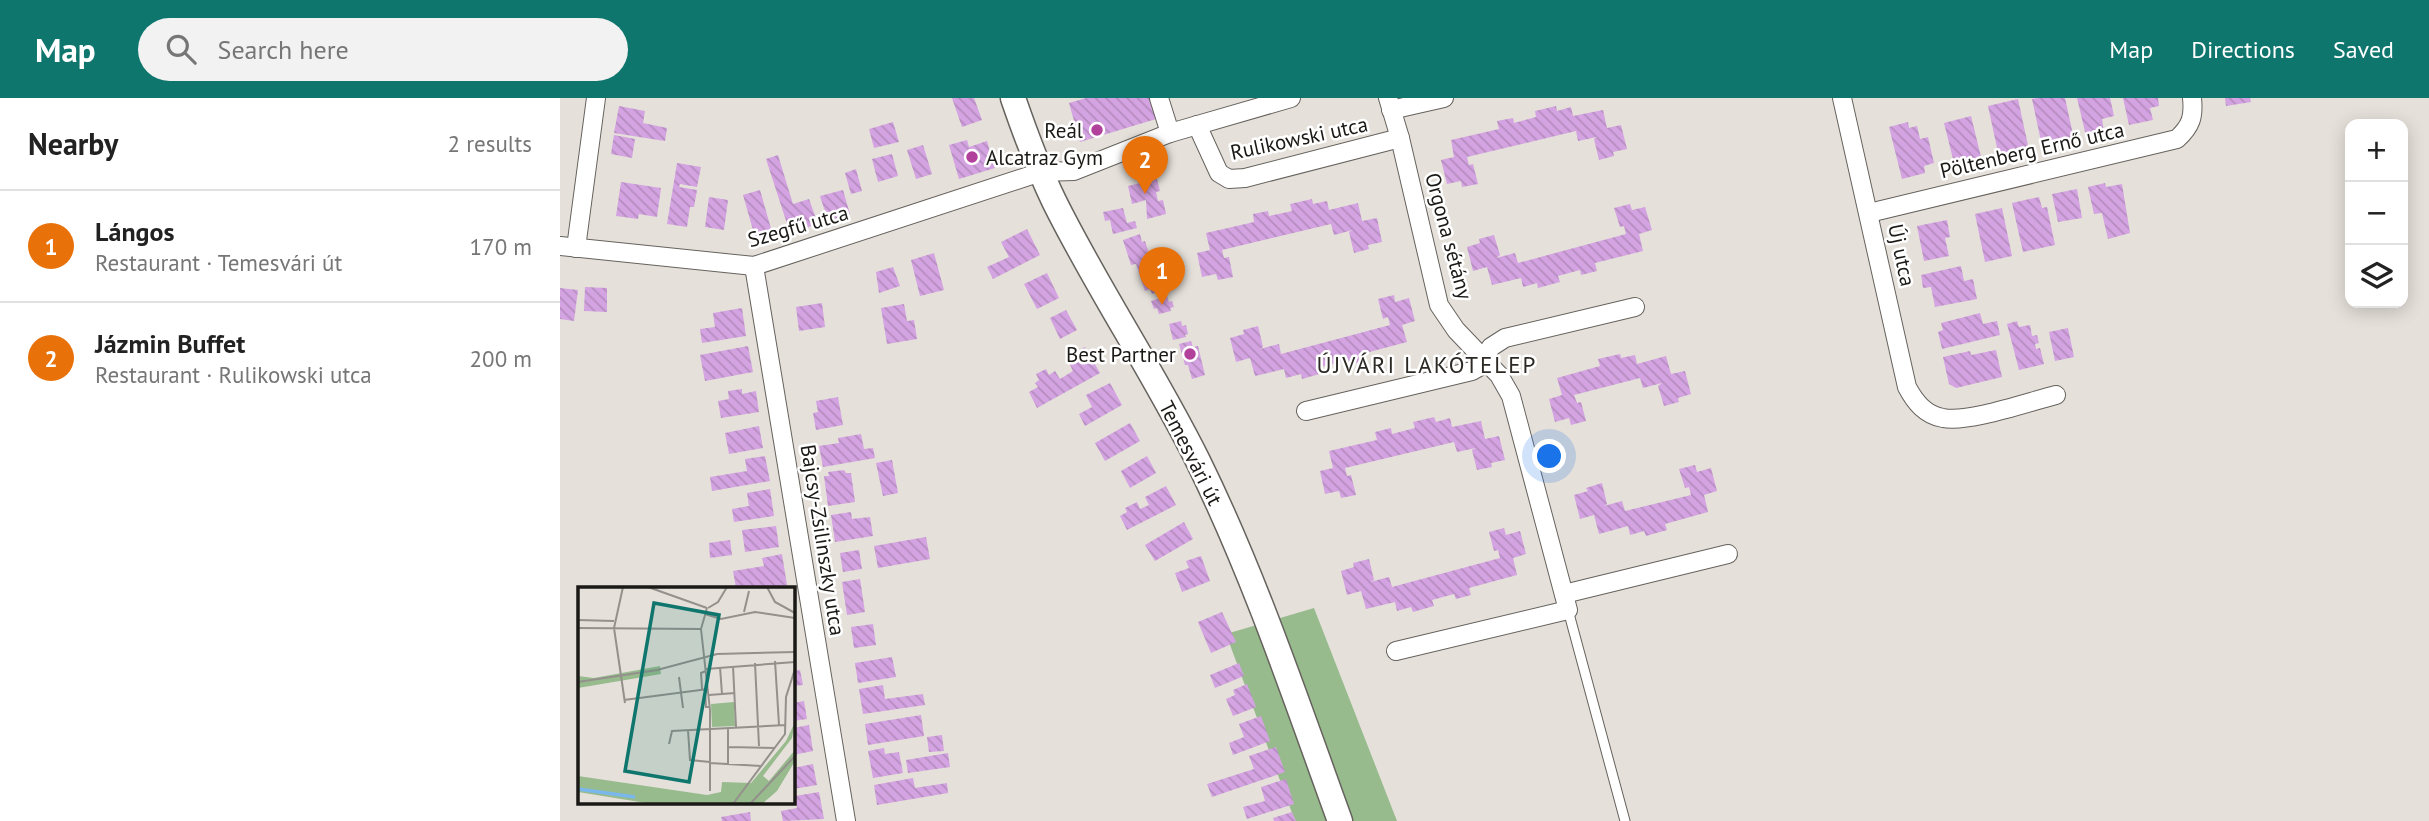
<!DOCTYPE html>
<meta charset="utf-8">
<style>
body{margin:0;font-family:"PT Sans",sans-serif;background:#f2f2f2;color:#222}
.controls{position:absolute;right:21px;top:21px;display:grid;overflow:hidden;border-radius:14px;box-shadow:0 4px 18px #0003}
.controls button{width:63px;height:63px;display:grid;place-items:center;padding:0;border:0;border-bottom:2px solid #e0e0e0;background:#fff;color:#222;font:35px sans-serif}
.you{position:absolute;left:990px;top:359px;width:24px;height:24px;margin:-18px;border:5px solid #fff;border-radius:50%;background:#1a73e8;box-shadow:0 0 0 10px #1a73e833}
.badge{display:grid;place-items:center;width:46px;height:46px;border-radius:50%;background:#0f766e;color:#fff;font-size:23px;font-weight:700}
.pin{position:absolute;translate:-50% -58px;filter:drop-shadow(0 2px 4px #0008)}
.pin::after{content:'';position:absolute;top:37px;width:24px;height:21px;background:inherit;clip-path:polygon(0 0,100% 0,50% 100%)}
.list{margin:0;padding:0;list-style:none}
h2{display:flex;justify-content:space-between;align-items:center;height:91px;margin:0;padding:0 28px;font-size:30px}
h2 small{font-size:23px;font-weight:400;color:#767676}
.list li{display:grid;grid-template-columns:46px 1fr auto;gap:21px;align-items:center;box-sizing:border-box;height:112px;padding:0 28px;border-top:2px solid #e0e0e0}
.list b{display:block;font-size:26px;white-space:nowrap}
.list p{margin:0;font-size:23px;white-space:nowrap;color:#767676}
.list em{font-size:23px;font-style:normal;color:#767676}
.icon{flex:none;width:38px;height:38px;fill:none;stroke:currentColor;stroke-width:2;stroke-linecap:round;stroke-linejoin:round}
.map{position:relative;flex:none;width:1869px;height:723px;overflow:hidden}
header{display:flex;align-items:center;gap:42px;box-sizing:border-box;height:98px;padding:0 35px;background:#0f766e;color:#fff}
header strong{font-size:33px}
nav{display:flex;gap:38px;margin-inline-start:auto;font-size:24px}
.search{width:490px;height:63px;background:#f2f2f2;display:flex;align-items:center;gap:18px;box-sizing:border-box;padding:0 24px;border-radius:38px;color:#767676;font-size:26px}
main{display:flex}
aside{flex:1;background:#fff}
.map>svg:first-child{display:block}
</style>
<header>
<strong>Map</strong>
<div class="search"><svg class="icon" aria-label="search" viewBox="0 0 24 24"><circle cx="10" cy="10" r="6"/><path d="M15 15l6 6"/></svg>Search here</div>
<nav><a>Map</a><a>Directions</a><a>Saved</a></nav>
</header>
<main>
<aside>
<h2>Nearby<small>2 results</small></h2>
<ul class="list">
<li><span class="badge" style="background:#e8710a">1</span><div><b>Lángos</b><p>Restaurant · Temesvári út</p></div><em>170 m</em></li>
<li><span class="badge" style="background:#e8710a">2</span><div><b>Jázmin Buffet</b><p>Restaurant · Rulikowski utca</p></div><em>200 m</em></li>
</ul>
</aside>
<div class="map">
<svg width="1869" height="723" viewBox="0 0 1869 723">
<defs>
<pattern id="building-back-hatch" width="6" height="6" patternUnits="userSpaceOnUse" patternTransform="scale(1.75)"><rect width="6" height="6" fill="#d4a3e1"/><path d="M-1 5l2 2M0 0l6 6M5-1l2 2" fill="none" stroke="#b58cc0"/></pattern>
</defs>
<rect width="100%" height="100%" fill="#e5e0da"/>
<path fill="#97bb8d" d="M754,510L837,723H735L666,536Z"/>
<g fill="url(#building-back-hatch)">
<path d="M392,0H414L422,22L402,29Z"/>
<path d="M526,0H590L596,21L520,44L509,5Z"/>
<path d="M1478,0H1505L1514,41L1482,48L1472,1Z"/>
<path d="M1517,0H1550L1554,18L1542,21L1544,34L1526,38Z"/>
<path d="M1563,0H1598L1599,8L1590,10L1593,22L1569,27Z"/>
<path d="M1665,0H1690L1691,4L1666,8Z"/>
<path d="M1458,1L1469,52L1439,59L1428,8Z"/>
<path d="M59,8L85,13L83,25L107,30L105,43L54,35Z"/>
<path d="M996,8L997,13L1011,9L1013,18L1043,12L1047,30L1061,27L1067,51L1053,54L1054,58L1039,62L1034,41L1037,39L1018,43L1016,33L907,59L909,67L913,66L918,86L902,89L901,83L887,86L881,62L894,59L891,42L939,31L937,23L953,20L954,25L976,19L975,13Z"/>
<path d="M1411,18L1422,63L1395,69L1384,25Z"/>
<path d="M333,24L339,44L314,50L309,31Z"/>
<path d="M1348,24L1349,30L1357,28L1360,41L1368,39L1374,65L1364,68L1365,75L1342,81L1329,29Z"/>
<path d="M54,37L75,41L72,60L51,56Z"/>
<path d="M407,42L409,49L427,43L435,70L399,81L389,47Z"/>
<path d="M363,47L372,76L356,81L347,52Z"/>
<path d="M332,56L338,78L318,84L312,61Z"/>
<path d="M218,57L233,106L249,101L258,126L230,135L206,61Z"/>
<path d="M117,65L141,69L137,89L120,86L119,89L137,92L134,109H130L127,129L107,126Z"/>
<path d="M296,71L302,93L291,96L285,75Z"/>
<path d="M597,81L600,93L596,94L598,103L603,102L606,116L587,121L586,102L572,106L568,88Z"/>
<path d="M61,84L101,90L97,119L79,116L78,121L56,118Z"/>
<path d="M1545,85L1546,89L1562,86L1570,135L1548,141L1542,115L1534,116L1528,89Z"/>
<path d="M1517,91L1522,120L1498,124L1492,96Z"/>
<path d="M200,92L214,141L197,146L183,97Z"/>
<path d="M283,92L290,116L268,123L260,98Z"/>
<path d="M149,99L168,102L164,132L145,129Z"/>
<path d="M1479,99L1482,110L1487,109L1495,147L1463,154L1452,105Z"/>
<path d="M752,101L753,106L767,103L769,112L798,105L802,123L817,120L822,144L808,147L809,151L794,155L789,134L793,132L774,137L771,126L662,152L664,160L669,159L673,179L658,182L656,176L642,179L637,155L650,152L646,135L694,124L693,116L708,113L709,118L732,113L730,106Z"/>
<path d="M1070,106L1072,112L1085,109L1092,132L1079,136L1083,153L1035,165L1037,173L1021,177L1020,172L998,178L1000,184L978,190L977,185L963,189L961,180L932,187L927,169L913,173L907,149L920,145L919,141L934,137L940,157L936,160L955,155L958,165L1066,136L1064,128L1060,129L1054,110Z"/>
<path d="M563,110L567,125L575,123L577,130L553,136L550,122L545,123L543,114Z"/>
<path d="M1442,110L1452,158L1425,164L1415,116Z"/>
<path d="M1387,122L1390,139L1385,140L1389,158L1364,163L1357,128Z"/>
<path d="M467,131L480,157L433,181L427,169L449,159L441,144Z"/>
<path d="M580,136L582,144L585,143L594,171L598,170L605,191L592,196L590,191L585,193L576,166L571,167L563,142Z"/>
<path d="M374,155L384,192L360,198L351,162Z"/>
<path d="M1401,168L1404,183L1413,181L1417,201L1375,209L1371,189L1363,190L1361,177Z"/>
<path d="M333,169L340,188L319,195L316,174Z"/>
<path d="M487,175L499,200L477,211L464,186Z"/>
<path d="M25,189L47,190V214L24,213Z"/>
<path d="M0,190L18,192L14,223L0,221Z"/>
<path d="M834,197L835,204L849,200L855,223L842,227L847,244L798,257L800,264L785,268L784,263L761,269L763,275L742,281L741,276L726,280L724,271L695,278L690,260L676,264L670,240L684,236L683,232L698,228L703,249L700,251L719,246L721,256L830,227L828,219L823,221L818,201Z"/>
<path d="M607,198L609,204L612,203L614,209L610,210L611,213L599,216L597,210L594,211L591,203Z"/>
<path d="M262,205L265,229L239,233L236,209Z"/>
<path d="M344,206L347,223L354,222L357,241L327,246L321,210Z"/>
<path d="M182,210L186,238L142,245L140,231L155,229L153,215Z"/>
<path d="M506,212L517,232L500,241L490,220Z"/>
<path d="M1420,215L1423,226L1437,223L1440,237L1382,251L1378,234L1383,232L1381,225Z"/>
<path d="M621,223L622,228L626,227L628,236L625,237L626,239L613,242L609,226Z"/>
<path d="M1457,223L1459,229L1470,227L1472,238L1477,237L1479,245L1475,246L1476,251L1480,250L1484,266L1459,272L1447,226Z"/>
<path d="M1508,230L1514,259L1495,263L1489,234Z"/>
<path d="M631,243L633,249L638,248L645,277L632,281L628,267H625L619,246Z"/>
<path d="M188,248L193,274L145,283L140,257Z"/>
<path d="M525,249L540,275L477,310L469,294L478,289L475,285L479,282L476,276L486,271L489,277L495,273L500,281L513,273L506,259Z"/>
<path d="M1436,252L1442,279L1396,290L1389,286L1383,259L1410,253L1411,257Z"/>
<path d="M1060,256L1061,260L1075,257L1077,266L1106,258L1111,276L1125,273L1131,296L1118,300L1119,304L1104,308L1098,288L1102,285L1083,290L1080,280L1014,297L1017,305L1021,304L1026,323L1011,327L1009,320L995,324L989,301L1002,297L997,280L1040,268L1038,261Z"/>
<path d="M550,285L562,307L525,328L519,316L532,309L526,297Z"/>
<path d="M182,291V296L196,293L199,314L161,320L158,303L169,301L168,293Z"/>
<path d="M278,299L283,327L256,332L253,315L258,314L256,303Z"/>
<path d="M874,319L876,324L890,320L892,329L921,323L925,341L939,338L945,362L931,365L932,369L917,372L912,352L916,350L897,354L894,344L785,370L787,378L791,377L796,397L781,400L779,393L765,396L760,373L773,370L769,353L817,342L815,334L831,330L832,336L855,330L853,324Z"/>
<path d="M570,325L580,343L545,363L535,345Z"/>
<path d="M199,328L203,350L169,356L165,335Z"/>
<path d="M301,336L304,351L313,350L315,360L263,369L259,348L279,345L278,340Z"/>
<path d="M205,358L210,383L152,393L150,379L187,373L185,361Z"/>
<path d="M587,358L596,375L570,390L561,373Z"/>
<path d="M332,362L338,395L323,398L316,365Z"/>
<path d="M1135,367L1137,374L1151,370L1157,393L1144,397L1148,414L1105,426L1107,432L1086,438L1084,433L1070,437L1068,428L1039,436L1034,417L1020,421L1014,397L1028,393L1026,390L1042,385L1047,406L1044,408L1062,403L1065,413L1131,397L1129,389L1125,390L1119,371Z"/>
<path d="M284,372L286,375H291L295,404L268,408L264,378H269L268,374Z"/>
<path d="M606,388L616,407L567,432L560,418L567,414L565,410L577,404L580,411L589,407L585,399Z"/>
<path d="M210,391L214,418L174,424L172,411L189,408L187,395Z"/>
<path d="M291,414L292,421L310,419L313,438L275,444L271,417Z"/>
<path d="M624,424L633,441L595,463L585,447Z"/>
<path d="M216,428L219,449L185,454L182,432Z"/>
<path d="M944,430L946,437L960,433L966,456L953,460L957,477L909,490L911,497L896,501L894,496L872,502L874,508L853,514L851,509L837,513L835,504L806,511L801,493L787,497L781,473L794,469L793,465L809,461L814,482L810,484L829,479L832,489L940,460L938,452L934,453L929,434Z"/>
<path d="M366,439L370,461L318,470L314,448Z"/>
<path d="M170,442L172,457L150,460L149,445Z"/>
<path d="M299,452L302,471L283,474L280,455Z"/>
<path d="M222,456L227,487L206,490H176L173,473L204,468L202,460Z"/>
<path d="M641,458L650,483L622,494L615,475L629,470L626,463Z"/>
<path d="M300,481L305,514L287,517L282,484Z"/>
<path d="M662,514L676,544L651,555L638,524Z"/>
<path d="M313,526L316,547L294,550L291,529Z"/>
<path d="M332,559L336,579L298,585L295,565Z"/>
<path d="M679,565L684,578L655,590L650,577Z"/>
<path d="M240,572L243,587L233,588V573Z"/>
<path d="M687,586L696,609L673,618L666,601L675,597L673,592Z"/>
<path d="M323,587L325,601L363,596L365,607L303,616L299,591Z"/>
<path d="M244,603L247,621L233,623V605Z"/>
<path d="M361,617L364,638L308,647L305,626Z"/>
<path d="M701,618L710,643L673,657L669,645L684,639L679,626Z"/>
<path d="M249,627L253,653L233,657V630Z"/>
<path d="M382,637L384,653L369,654L367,639Z"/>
<path d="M716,649L725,674L652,699L647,686L694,671L689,658Z"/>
<path d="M324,650L325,656L339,654L343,675L313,680L308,653Z"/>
<path d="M388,655L390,669L348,675L346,662Z"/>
<path d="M253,666L257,687L233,691V670Z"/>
<path d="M353,680L355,690L387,685L388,695L317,707L314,687Z"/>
<path d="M726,681L734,706L687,721L683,709L705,703L701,689Z"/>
<path d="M259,694L264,721L223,723L221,713L237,710L235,698Z"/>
<path d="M190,714L191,723H162L161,719Z"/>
<path d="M732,714L736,723H714L713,720Z"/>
</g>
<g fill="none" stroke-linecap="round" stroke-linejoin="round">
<g stroke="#66625d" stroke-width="11">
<path id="lane" d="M1008,512L1065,723"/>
</g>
<g stroke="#66625d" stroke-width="20">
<g id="street">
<path d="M599,0L610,35"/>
<path d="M828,0L840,40L879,207L896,232L939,277L951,298L1008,512L836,553"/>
<path d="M1282,0L1347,289C1355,304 1365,317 1383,320C1409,325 1468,304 1496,297"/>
<path d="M831,12L884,0"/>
<path d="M637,27L659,75L669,81L685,80L840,40"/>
<path d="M1309,115L1617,41C1631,28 1634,19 1632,0"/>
<path d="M0,148L194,168L481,74L514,73L610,35L731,0"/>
<path d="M16,150L36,0"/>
<path d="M194,168L286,723"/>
<path d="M746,313L912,273L919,269L931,249L945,240L1075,209"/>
<path d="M1004,496L1168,456"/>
</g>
</g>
<g stroke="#66625d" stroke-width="27">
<path id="secondary" d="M453,0C465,35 478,70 494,103C538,192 594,274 638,363C695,479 736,602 780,723"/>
</g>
<use href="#lane" stroke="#fff" stroke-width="9"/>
<use href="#street" stroke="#fff" stroke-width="18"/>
<use href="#secondary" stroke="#fff" stroke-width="24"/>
</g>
<g fill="#b2419c" stroke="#fff" stroke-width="2.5">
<circle cx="537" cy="32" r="7"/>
<circle cx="412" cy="59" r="7"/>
<circle cx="630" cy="256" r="7"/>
</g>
<g text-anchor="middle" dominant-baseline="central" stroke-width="5" stroke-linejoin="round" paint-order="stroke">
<g font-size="21" fill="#1a1916" stroke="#fff" text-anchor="end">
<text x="523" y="32">Reál</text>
<text x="426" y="59" text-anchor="start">Alcatraz Gym</text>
<text x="616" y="256">Best Partner</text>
</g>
<g font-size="21" fill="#1a1916" stroke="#fff">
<text transform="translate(739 40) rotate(-12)">Rulikowski utca</text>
<text transform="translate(1472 52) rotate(-13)">Pöltenberg Ernő utca</text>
<text transform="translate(238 128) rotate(-16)">Szegfű utca</text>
<text transform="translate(889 138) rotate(75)">Orgona sétány</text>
<text transform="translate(1342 157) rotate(78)">Új utca</text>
<text transform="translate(631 355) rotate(63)">Temesvári út</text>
<text transform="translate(263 442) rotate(81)">Bajcsy-Zsilinszky utca</text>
</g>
<g font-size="23" letter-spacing="2" fill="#2c2924" stroke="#fff">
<text x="867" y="266">ÚJVÁRI LAKÓTELEP</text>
</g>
</g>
<g transform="translate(18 489)">
<rect width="217" height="217" fill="#e5e0da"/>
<path d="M82,79L83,87L0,101V89L16,91ZM217,135L214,151L185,189L191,194L217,163V174L199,204L184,217H74L0,205V189L129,208L143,205L144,195L173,196L208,154Z" fill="#97bb8d"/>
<path d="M156,115L157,139L134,140L133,117Z" fill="#97bb8d"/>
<path fill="none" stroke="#79b7ec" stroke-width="3.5" d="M0,202L57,210"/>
<path fill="none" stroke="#94908c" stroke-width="2" d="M45,0L36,41L47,116M70,0L129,21M189,0L197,15L217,26M129,21L123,42L132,123V204M130,21L140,15L149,0M166,25L171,4M127,27L143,32L177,25L217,31M0,33L36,34M0,41L123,42M197,74L201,138M177,76L181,159M155,79L158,140M142,80L144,107M128,82L217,75M101,90L105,121M0,95L79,83L139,67L217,65M124,102L123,86L128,84M127,102L128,120H132M131,108L157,106M46,113L130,102M150,141V177M110,143L112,173L132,175M91,157L94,144L208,138M150,160L197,161M132,176L183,179M155,217L207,147L208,110L217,82M172,217L217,169"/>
<path fill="#0f766e" fill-opacity="0.15" stroke="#0f766e" stroke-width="3.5" d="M76,16L141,28L111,195L47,184Z"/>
<rect width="217" height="217" fill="none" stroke="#1a1916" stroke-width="3.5"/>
</g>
</svg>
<div class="controls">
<button>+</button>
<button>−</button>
<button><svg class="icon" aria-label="layers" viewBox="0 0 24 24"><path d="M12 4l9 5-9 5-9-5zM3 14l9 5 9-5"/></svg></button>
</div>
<div class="you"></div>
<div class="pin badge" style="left:602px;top:207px;background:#e8710a">1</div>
<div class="pin badge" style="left:585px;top:96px;background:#e8710a">2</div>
</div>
</main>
